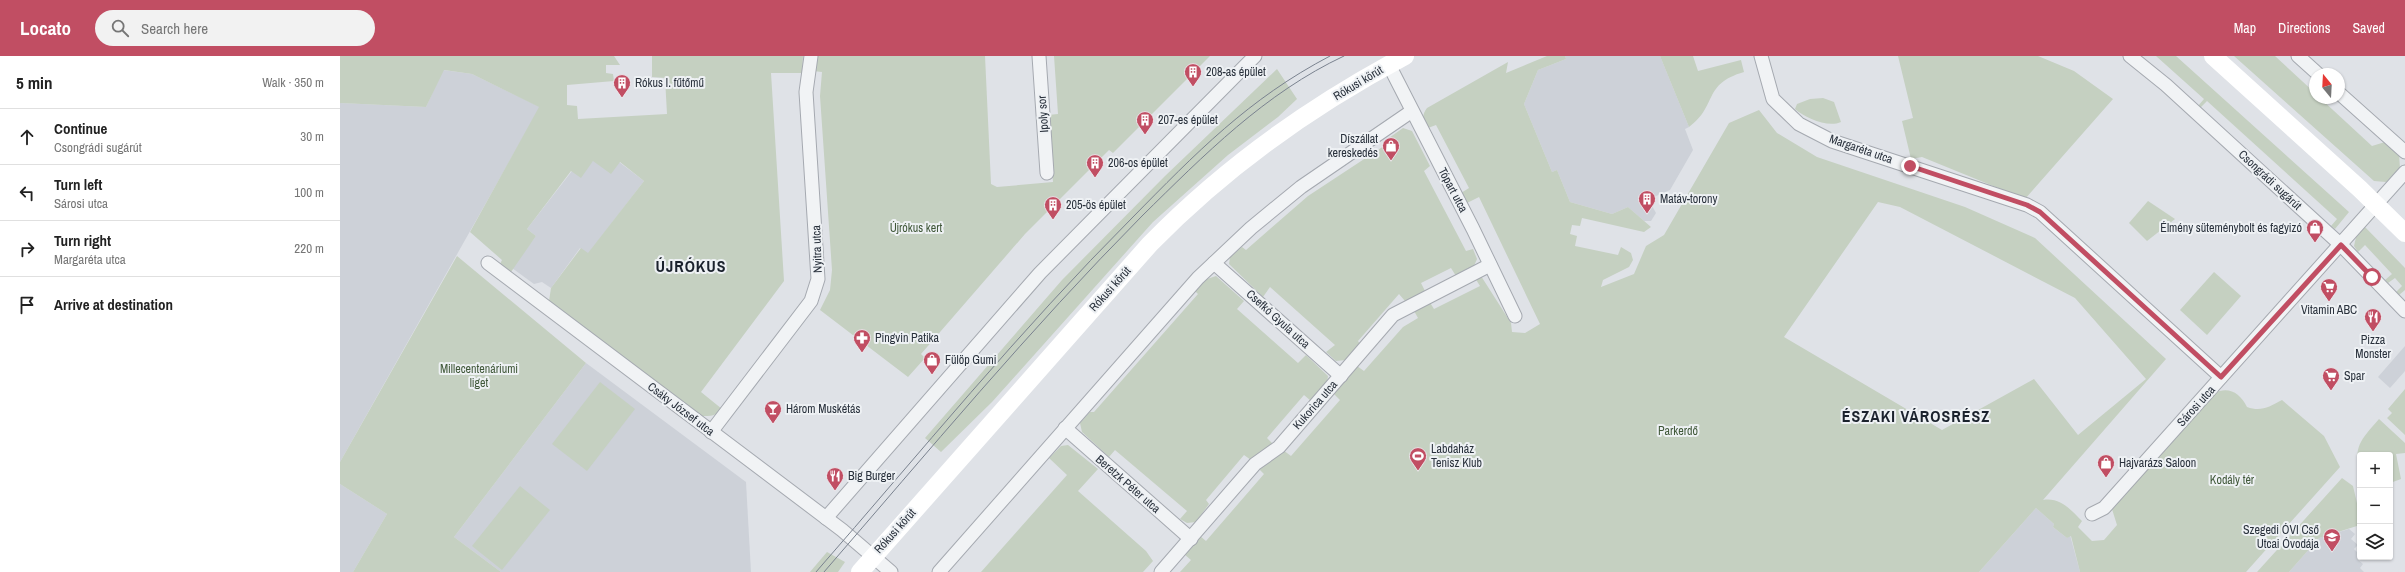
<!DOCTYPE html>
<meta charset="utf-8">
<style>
body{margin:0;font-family:"Archivo Narrow",sans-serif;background:#f2f2f2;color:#222}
.controls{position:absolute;right:12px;bottom:12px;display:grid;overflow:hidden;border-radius:4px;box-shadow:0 1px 3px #0004}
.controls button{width:36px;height:36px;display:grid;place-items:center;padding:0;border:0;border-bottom:1px solid #e0e0e0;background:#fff;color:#222;font:20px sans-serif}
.compass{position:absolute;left:1969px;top:12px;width:36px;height:36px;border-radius:50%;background:#fff;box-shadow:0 1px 3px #0004;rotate:342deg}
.stop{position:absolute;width:12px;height:12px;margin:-9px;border:3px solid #c14e63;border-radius:50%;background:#fff}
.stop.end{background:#c14e63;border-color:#fff;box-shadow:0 1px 4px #0008}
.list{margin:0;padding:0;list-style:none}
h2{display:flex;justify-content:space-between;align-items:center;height:52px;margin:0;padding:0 16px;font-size:17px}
h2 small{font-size:13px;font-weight:400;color:#767676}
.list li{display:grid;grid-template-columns:26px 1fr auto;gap:12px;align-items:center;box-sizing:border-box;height:56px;padding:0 16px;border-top:1px solid #e0e0e0}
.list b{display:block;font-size:15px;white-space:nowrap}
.list p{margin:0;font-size:13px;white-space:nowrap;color:#767676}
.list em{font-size:13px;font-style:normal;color:#767676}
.icon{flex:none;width:22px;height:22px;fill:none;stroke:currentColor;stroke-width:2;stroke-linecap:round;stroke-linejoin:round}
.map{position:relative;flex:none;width:2065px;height:516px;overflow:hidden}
header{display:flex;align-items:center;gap:24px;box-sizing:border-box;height:56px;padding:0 20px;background:#c14e63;color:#fff}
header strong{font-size:19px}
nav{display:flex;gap:22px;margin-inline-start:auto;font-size:14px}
.search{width:280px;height:36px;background:#f2f2f2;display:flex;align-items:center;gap:10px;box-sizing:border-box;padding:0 14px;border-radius:22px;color:#767676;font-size:15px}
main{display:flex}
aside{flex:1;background:#fff}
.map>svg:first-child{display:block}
</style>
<header>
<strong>Locato</strong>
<div class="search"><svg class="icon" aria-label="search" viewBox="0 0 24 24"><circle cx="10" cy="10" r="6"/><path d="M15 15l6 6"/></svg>Search here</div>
<nav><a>Map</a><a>Directions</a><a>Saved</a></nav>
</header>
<main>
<aside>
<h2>5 min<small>Walk · 350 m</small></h2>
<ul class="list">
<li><svg class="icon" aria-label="ahead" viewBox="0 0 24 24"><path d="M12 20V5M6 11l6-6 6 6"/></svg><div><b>Continue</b><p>Csongrádi sugárút</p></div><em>30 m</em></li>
<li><svg class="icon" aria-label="left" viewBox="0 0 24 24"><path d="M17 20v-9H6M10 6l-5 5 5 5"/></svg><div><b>Turn left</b><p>Sárosi utca</p></div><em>100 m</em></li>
<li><svg class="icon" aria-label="right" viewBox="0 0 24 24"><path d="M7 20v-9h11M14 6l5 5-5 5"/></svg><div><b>Turn right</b><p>Margaréta utca</p></div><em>220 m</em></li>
<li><svg class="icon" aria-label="arrive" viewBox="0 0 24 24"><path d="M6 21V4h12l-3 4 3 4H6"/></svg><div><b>Arrive at destination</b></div></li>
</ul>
</aside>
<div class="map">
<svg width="2065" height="516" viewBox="0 0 2065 516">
<rect width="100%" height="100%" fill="#dfe2e7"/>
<g fill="#cdd1d8">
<path d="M1225,0H1320L1349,71L1345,73L1353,94L1330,134L1316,140L1311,148L1316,157L1311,165H1304L1288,151L1272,158L1230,146L1217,114L1212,116L1184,48L1198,14L1226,3Z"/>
<path d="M103,14L132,18L200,51L0,406V47L86,51Z"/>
<path d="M253,105L279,106L304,125L248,198L240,192L211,232L202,226L194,228L172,212L196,180L187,173L232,115Z"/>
<path d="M2065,290V315L2050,332L2038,321Z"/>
<path d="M246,307L406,426L411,516H161L114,481Z"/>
<path d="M0,428L47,458L13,516H0Z"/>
<path d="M1696,452L1714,468L1713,471L1727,482L1730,479L1740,516H1639Z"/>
<path d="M2009,473L2015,478L2011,483L2018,489L2014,493L2020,499L2017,503L2023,508L2020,512L2024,516H1949L1979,482Z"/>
</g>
<g fill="#c5d0c1" fill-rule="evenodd">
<path d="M0,0H274L280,9H266V17L273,18L274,25L227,29V49L237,50L238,63L327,58L325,22L312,21V0H463L462,17H431L444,225L361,336L382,353C377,360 370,360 362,360L209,245L211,232L241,192L248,197L304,125L280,106L271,118L253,105L241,122L231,115L187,173L196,180L171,216L160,208L162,204L130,176L199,51L132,18L104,14L86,51L0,47Z"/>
<path d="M477,0H645L651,128L657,131L713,126L708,59L718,58L714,0H870L773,97L769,94L685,178L581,298L585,302L568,321L480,254L490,234L492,214L480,40L482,16L473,15Z"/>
<path d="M1207,0H1225L1226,3L1198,14L1184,48L1212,116L1217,114L1230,146L1272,158L1288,151L1311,171L1304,176L1242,162L1240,170L1232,169L1230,178L1237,180L1235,190L1278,199L1281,191L1291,197L1293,204L1289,211L1263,224L1261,231L1294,218L1306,190L1324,179L1389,67L1419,54L1437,77L1477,101L1625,151L1695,182L1826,303L1703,444C1720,441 1731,454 1742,465L1738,471L1752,485L1764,484L1777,469L1771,450L1874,337C1889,330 1900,337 1907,351C1921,356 1929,351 1942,344L1984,380L2000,411L1906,516H1740L1731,480L1727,482L1713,471L1714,468L1696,452L1639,516H840L851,504L844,498L860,480L866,485L924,418L918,412L943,394L951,400L1000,344L993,337L1017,310L1024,315L1063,271L1078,262L1073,253L1089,245L1094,253L1140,230L1135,222L1141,220L1171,267L1172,276L1185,277L1200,268L1139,141L1127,147L1121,137L1129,132L1096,69L1088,72C1083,65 1081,60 1087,52L1168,6L1166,17ZM1538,146L1560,151L1735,242L1806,323L1738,379L1694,323L1602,374L1444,281Z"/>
<path d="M1320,0H1353L1358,15L1401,4L1404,16C1362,28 1378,50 1349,71Z"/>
<path d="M1558,0H1698L1734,15L1773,43L1685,143L1582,101L1571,103L1562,65L1573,62Z"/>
<path d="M1816,0H1836L2009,156L1995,173L1991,170L1997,163L1867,45L1860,52L1858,50L1864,43Z"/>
<path d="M1894,0H1935L1975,37V42H1980L2032,90L2045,86L2059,97L2060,113L2046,126L2034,125Z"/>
<path d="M937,13L957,43L938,61L888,99L813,166L652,346L601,396L585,382L722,224L825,120Z"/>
<path d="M1483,42L1494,46L1501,66C1488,72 1465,62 1455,53L1457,48L1470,43Z"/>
<path d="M1063,72L1072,75L1090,110L1084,115L1126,195L1133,193L1137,203L1134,210L1116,220L1111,212L1081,227L1085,235L1065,245L1059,238L1018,285L1020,288L1006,304L996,305L986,296L995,289L930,231L923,241L889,208L890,201L902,191L906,194L968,140L1047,88L1046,84Z"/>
<path d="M1808,145L1835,163L1807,185L1789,167Z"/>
<path d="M2024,170L2065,212V234L2059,239L2056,236L2062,230L2055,222L2048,227L2045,224L2052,218L2025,189L2018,196L2014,190L2017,177Z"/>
<path d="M117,200L246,307L114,481L161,516H13L47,458L0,428V406Z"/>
<path d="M1874,216L1901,240L1867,279L1840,254Z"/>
<path d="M876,220L904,245L897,253L958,307L966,299L988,320L987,327L971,345L964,339L927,382L933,388L911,404L904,399L866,444L869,448L856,466L847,467L840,463L847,455L775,394L769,401L742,376L740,367L750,356H754L858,238L855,235L867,223Z"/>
<path d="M260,326L295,353L247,415L212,388Z"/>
<path d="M2065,333V379L2047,362L2052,357L2048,353Z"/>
<path d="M2039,363L2065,387V397L2056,398L2061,423L2050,427V399H2020V420C2013,390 2020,385 2039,363Z"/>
<path d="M728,389L758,413L738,435L806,495L813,505L803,516H641L727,419L709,402L721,390Z"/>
<path d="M2002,422L2013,430L2020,460V469L1979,482L1949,516H1917Z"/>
<path d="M180,430L210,454L162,514L132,490Z"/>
<path d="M487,496L505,506L498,516H470Z"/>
</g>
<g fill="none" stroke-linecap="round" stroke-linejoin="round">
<g stroke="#a5a9b0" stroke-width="15">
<g id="street">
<path d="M699,0L707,117"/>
<path d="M1421,0L1433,43L1459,68L1492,85L1687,149L1700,156L1881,321"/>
<path d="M1790,0L1826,29L2001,189L2065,255"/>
<path d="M1958,0L1978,18"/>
<path d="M1049,9L1133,173L1175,260"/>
<path d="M1999,37L2065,96"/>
<path d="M148,207L502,474L551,516"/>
<path d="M874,207L1001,320"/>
<path d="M725,372L851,483"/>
<path d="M371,376L471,245L478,223L466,36L471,0"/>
<path d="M1752,458L1764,452L2065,116"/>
<path d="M486,462L700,217L915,0"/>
<path d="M599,516L858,222L911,172L961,131L1072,55"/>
<path d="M821,516L915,408L939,391L1053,259L1150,209"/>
</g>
</g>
<use href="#street" stroke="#f1f3f5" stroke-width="13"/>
<g stroke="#fff" stroke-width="18">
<path d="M1873,0L2020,133L2065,177"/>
<path d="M520,516L810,188C884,112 971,50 1065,0"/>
</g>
<g stroke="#7a828f" stroke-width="1">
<path d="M476,516C580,397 680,274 792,162C856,97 908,43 990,0"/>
<path d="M484,516C588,396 690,273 802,160C864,99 925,37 1004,0"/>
</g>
</g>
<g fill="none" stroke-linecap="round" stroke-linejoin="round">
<path stroke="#c14e63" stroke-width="5" d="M1570,110L1687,149L1700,156L1881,321L2001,189L2032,221"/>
</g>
<defs>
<g id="building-pin" transform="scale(0.9)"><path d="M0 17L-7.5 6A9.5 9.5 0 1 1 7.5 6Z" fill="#c14e63" stroke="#eef1f4"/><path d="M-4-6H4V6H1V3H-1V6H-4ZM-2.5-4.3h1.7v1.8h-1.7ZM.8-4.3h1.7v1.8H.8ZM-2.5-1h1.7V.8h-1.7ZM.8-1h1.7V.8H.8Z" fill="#fff"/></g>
<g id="shop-pin" transform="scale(0.9)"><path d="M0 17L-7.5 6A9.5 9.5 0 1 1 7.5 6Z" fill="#c14e63" stroke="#eef1f4"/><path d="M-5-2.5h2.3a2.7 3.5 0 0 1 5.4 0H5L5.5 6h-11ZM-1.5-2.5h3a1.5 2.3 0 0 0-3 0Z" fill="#fff"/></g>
<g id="supermarket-pin" transform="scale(0.9)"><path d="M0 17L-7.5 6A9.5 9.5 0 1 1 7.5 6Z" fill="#c14e63" stroke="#eef1f4"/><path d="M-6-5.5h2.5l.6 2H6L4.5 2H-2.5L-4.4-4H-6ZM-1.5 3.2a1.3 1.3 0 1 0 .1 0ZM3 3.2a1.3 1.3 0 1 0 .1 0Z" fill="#fff"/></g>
<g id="restaurant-pin" transform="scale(0.9)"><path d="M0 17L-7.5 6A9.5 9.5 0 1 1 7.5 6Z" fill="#c14e63" stroke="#eef1f4"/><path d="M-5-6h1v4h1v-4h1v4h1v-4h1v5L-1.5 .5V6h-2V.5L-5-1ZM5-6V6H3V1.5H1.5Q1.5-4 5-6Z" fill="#fff"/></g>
<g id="pharmacy-pin" transform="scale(0.9)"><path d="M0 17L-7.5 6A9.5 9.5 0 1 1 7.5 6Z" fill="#c14e63" stroke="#eef1f4"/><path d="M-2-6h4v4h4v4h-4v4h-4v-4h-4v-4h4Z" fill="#fff"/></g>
<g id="bar-pin" transform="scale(0.9)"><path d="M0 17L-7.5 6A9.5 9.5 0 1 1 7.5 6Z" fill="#c14e63" stroke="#eef1f4"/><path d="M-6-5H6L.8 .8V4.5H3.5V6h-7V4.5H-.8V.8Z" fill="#fff"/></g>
<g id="stadium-pin" transform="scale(0.9)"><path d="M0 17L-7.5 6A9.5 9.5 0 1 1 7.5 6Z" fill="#c14e63" stroke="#eef1f4"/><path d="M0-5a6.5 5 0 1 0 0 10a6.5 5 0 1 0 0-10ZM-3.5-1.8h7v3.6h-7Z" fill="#fff"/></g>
<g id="school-pin" transform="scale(0.9)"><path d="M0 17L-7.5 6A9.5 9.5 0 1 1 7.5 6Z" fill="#c14e63" stroke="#eef1f4"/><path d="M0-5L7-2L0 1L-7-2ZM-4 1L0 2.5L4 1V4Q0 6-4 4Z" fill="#fff"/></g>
</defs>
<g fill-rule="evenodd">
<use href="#building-pin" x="853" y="16"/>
<use href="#building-pin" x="282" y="27"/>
<use href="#building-pin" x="805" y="64"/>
<use href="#shop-pin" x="1051" y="90"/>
<use href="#building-pin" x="755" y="107"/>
<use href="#building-pin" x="1307" y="143"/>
<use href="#building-pin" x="713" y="149"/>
<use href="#shop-pin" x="1975" y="172"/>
<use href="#supermarket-pin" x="1989" y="231"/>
<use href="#restaurant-pin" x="2033" y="261"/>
<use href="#pharmacy-pin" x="522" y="282"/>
<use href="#shop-pin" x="592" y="304"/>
<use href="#supermarket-pin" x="1991" y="320"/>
<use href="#bar-pin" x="433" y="353"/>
<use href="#stadium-pin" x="1078" y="400"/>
<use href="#shop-pin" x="1766" y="407"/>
<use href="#restaurant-pin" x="495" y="420"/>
<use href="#school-pin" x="1992" y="481"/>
</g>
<g text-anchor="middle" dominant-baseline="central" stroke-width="4" stroke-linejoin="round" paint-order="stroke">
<g font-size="12" fill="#29313c" stroke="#eef1f4" text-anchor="start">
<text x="866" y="16">208-as épület</text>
<text x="295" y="27">Rókus I. fűtőmű</text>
<text x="818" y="64">207-es épület</text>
<text x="1038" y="83" text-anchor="end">Díszállat<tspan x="1038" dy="14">kereskedés</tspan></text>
<text x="768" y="107">206-os épület</text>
<text x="1320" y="143">Matáv-torony</text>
<text x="726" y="149">205-ös épület</text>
<text x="1962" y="172" text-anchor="end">Élmény süteménybolt és fagyizó</text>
<text x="1989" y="254" text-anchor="middle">Vitamin ABC</text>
<text x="535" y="282">Pingvin Patika</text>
<text x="2033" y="284" text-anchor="middle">Pizza<tspan x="2033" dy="14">Monster</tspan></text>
<text x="605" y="304">Fülöp Gumi</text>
<text x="2004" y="320">Spar</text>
<text x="446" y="353">Három Muskétás</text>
<text x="1091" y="393">Labdaház<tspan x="1091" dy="14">Tenisz Klub</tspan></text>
<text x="1779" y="407">Hajvarázs Saloon</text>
<text x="508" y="420">Big Burger</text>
<text x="1979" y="474" text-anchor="end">Szegedi ÓVI Cső<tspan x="1979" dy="14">Utcai Óvodája</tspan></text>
</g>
<g font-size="12" fill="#29313c" stroke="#eef1f4">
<text transform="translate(1018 27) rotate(-31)">Rókusi körút</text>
<text transform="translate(703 58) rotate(-94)">Ipoly sor</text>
<text transform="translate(1521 93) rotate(19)">Margaréta utca</text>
<text transform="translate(1930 124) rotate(43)">Csongrádi sugárút</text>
<text transform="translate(1113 134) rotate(62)">Tópart utca</text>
<text transform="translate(477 193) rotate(-92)">Nyitra utca</text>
<text transform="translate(770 233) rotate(-48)">Rókusi körút</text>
<text transform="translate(938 263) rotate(42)">Csefkó Gyula utca</text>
<text transform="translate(975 349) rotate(-49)">Kukorica utca</text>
<text transform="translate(1856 350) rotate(-48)">Sárosi utca</text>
<text transform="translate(341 353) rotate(37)">Csáky József utca</text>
<text transform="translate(788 428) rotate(41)">Beretzk Péter utca</text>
<text transform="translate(555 475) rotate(-48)">Rókusi körút</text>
</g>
<g font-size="12" fill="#3f5738" stroke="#eef1f4">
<text x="576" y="172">Újrókus kert</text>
<text x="139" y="313">Millecentenáriumi<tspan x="139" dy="14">liget</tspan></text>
<text x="1338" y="375">Parkerdő</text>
<text x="1892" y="424">Kodály tér</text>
</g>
<g font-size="16" font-weight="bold" letter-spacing="1" fill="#1b222d" stroke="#eef1f4">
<text x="351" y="210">ÚJRÓKUS</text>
<text x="1576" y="360">ÉSZAKI VÁROSRÉSZ</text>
</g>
</g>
</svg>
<div class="controls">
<button>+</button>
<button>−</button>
<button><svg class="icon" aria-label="layers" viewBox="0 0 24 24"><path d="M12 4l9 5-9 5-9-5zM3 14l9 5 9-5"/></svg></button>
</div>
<svg class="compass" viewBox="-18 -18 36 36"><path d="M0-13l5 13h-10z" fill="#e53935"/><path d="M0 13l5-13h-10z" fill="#767676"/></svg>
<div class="stop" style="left:2032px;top:221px"></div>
<div class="stop end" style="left:1570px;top:110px"></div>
</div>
</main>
